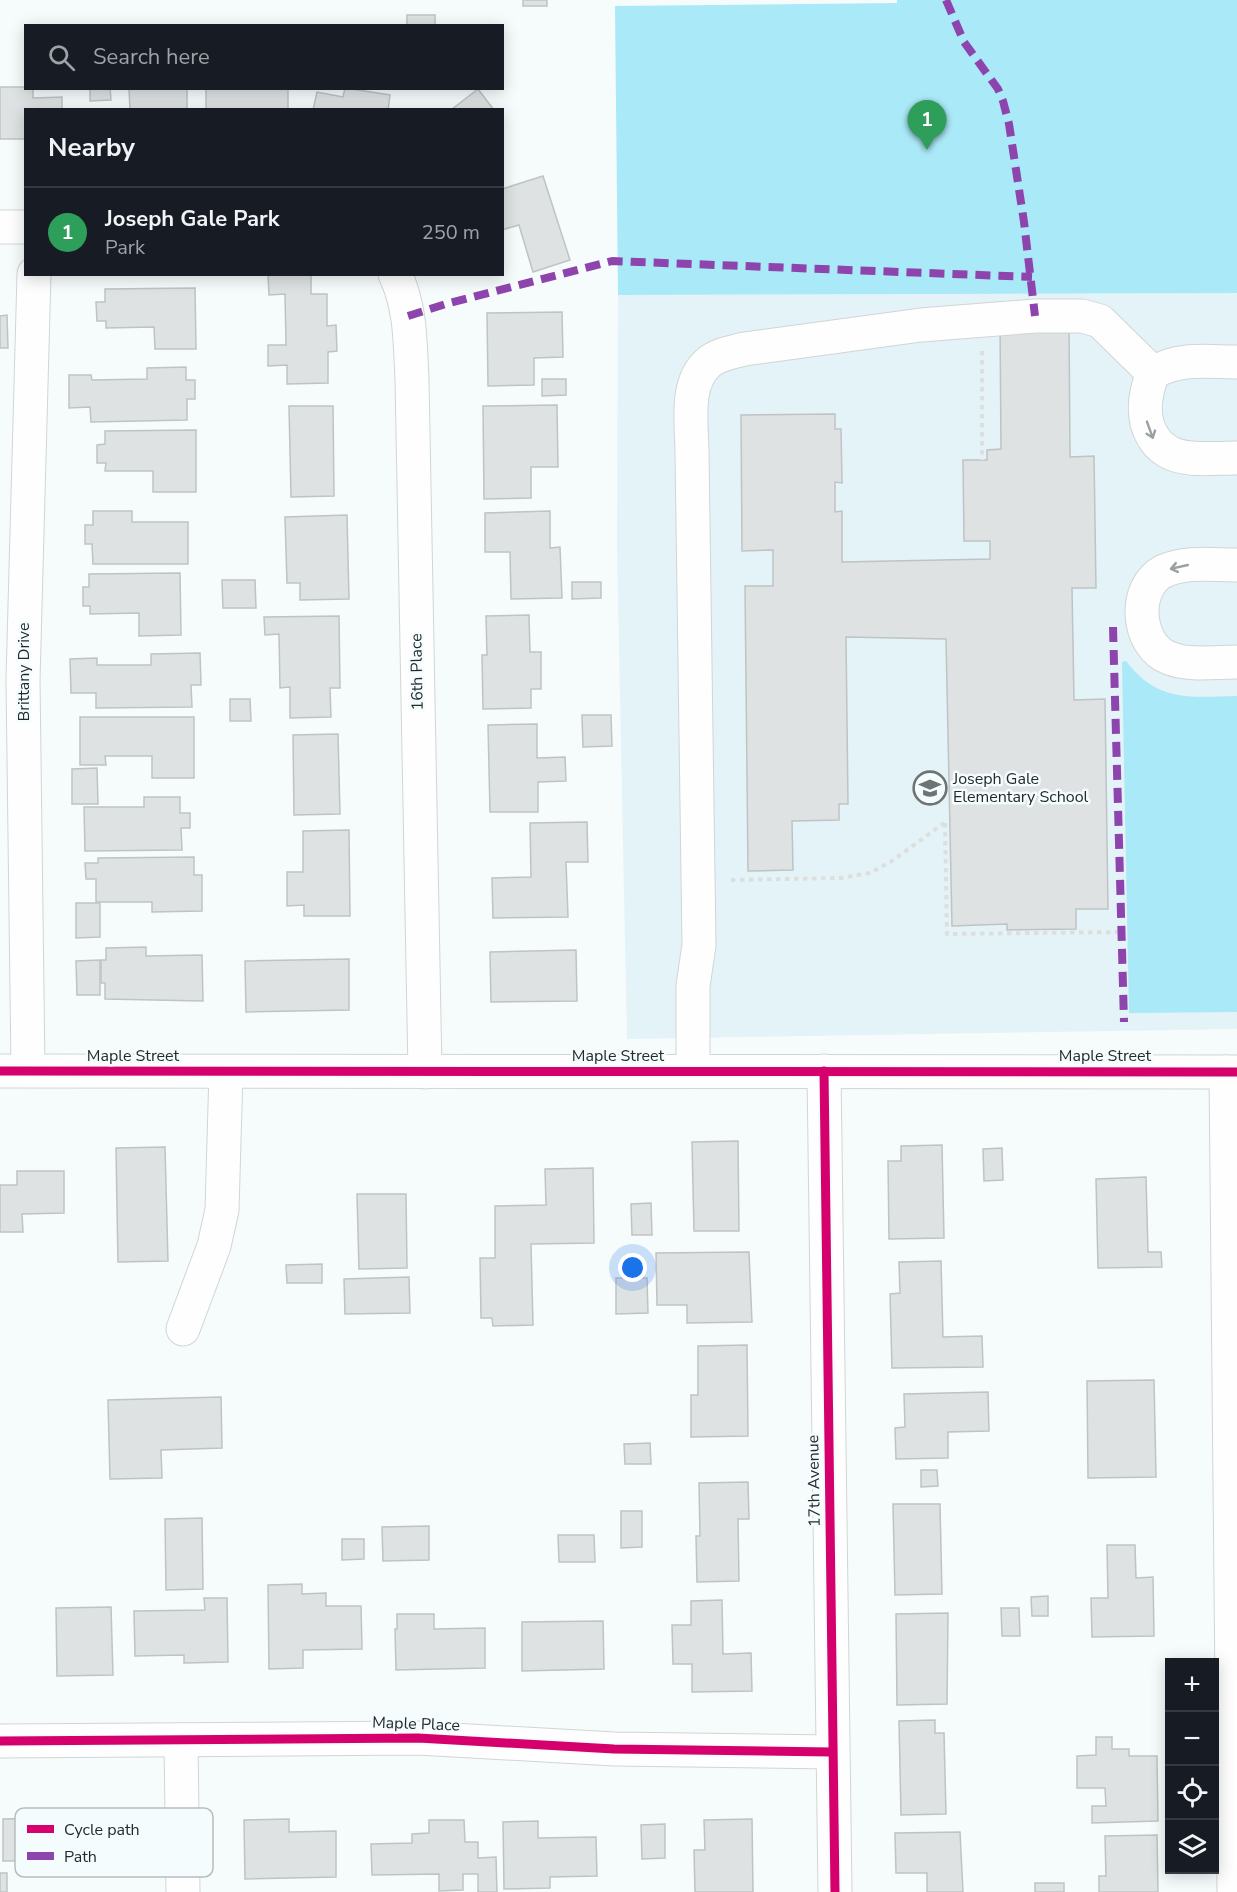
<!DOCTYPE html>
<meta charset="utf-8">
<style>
body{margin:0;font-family:"Nunito Sans",sans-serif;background:#242831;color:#f1f3f6}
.controls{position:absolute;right:18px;bottom:18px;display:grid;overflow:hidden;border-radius:0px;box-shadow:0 3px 15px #0003}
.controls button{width:54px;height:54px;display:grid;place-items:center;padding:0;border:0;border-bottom:2px solid #363941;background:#171b24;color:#f1f3f6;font:30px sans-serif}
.you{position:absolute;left:633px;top:1268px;width:21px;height:21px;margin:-15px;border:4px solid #fff;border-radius:50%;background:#1a73e8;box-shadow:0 0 0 9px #1a73e833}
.badge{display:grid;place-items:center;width:39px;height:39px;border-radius:50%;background:#6e7374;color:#fff;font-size:20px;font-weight:700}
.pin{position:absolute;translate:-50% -50px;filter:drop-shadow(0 2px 3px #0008)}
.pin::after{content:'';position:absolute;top:32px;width:21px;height:18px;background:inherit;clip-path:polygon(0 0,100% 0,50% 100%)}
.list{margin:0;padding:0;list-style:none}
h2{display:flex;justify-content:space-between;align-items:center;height:78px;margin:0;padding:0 24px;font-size:26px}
h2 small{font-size:20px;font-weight:400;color:#9ea1a6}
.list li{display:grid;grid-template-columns:39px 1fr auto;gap:18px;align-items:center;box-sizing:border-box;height:90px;padding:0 24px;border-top:2px solid #363941}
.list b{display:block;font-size:22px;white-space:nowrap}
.list p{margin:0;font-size:20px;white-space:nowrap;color:#9ea1a6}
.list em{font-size:20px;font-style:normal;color:#9ea1a6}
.icon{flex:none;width:33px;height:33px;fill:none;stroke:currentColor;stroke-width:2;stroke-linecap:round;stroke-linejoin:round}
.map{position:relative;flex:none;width:1237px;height:1892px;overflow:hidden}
.search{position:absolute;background:#171b24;box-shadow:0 3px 15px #0003;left:24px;top:24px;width:480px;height:66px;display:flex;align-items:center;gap:15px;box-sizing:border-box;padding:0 21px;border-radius:0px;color:#9ea1a6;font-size:22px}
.panel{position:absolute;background:#171b24;box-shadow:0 3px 15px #0003;left:24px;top:108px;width:480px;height:168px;border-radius:0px}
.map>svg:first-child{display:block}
</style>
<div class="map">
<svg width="1237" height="1892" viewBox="0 0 1237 1892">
<rect width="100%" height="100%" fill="#f6fbfc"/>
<path fill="#e4f3f7" d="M1237,293V1029L627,1039L617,547L618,295Z"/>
<g fill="#aae9f7">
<path d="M897,0H1237V293L618,295L615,6L897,3Z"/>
<path d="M1126,661C1158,703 1190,697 1237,696V1012L1129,1013L1122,662Z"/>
</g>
<g fill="#dee2e3" stroke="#bec3c4" stroke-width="1.5">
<rect x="523" y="0" width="24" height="6"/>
<rect x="407" y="15" width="28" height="11"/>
<path d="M0,87H26V88H33V98L62,97V110H26V139H0Z"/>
<path d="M90,88H110L111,100L90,101Z"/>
<path d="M129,88H187V110H130Z"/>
<rect x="206" y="88" width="82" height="22"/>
<path d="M345,88L390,95L388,110H313L317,92L343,97Z"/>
<path d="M478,89L494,110H451Z"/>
<path d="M543,176L570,260L533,272L519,225L502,230V189Z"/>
<path d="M268,274H311V294H327V326L336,325L337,351L328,352V383L287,384V365L268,366V345H286L285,294L269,295Z"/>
<path d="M195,288L196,349H155L154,327L106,328V321H97L96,302H105V289Z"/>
<path d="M562,312L563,357L534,358V385L488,386L487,313Z"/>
<path d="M7,315L8,348H0V316Z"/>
<path d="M1069,322L1070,457L1094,456L1096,588H1072L1074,700L1105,699L1108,909H1076V929L1007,930V924L952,926L946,639L846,637L848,804H839V820L792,821L793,870L748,871L745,586H773V550L742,551L741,415L835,414V429H841L842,483L835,482V512L842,511V562L990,559V541H964L963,460H987V450L1001,449L1000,323Z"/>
<path d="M186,367V380H195V399H187V420L91,422L90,407L69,408V375H91L92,380L147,379V368Z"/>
<path d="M542,379H566V395L542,396Z"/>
<path d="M557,405L558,467H531V498L484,499L483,406Z"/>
<path d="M289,406H333L334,496L291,497Z"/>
<path d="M196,430V492H153V471H105L106,463H97V445L105,444V431Z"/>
<path d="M93,511H132V522H188V564H93L92,544H85V525H93Z"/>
<path d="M550,511V548L560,547L562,598L511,599L510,552H485V513Z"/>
<path d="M347,515L349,599L300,600V583H287L285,517Z"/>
<path d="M180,573L181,635L139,636V613L90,614V606H83V587H89V574Z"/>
<path d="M222,580H255L256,608H223Z"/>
<path d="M572,582H601V598L572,599Z"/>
<path d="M529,615L530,652H541V689H531V708L483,709L482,655H487L486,616Z"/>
<path d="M339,616L340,688H330L331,717L290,718V687L280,688L279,634L265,635L264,617Z"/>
<path d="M200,653L201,685H191L192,707L96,708V693H71L70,659L97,658V665H151V654Z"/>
<path d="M230,699H250L251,721H230Z"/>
<path d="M582,715H611L612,746L583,747Z"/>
<path d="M80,717H194V778H152V756H105L106,765H80Z"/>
<path d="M537,724V758L565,757L566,781L538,782V812H490L488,725Z"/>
<path d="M338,734L340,814L294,815L293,735Z"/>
<path d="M97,768L98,804H72V769Z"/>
<path d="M144,797H180V813H190V828H181L182,850L85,851L84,807H144Z"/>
<path d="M587,822L588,862H566L568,917L493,918L492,878L531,877L530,823Z"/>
<path d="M349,830L350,916H304V905L287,906V872H303V831Z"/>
<path d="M194,857V875H202V911L152,912V902H96V879H86L85,863H98V858Z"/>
<path d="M76,903H100V937L76,938Z"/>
<path d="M146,947V956L202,955L203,1001L105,999V983H101V960H106V948Z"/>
<path d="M576,950L577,1001L491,1002L490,952Z"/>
<path d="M349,959V1010L246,1012L245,961Z"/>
<path d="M100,960V995H77L76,961Z"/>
<path d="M738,1141L739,1231H694L692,1142Z"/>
<path d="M942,1145L944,1238L889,1239L888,1161H901V1146Z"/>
<path d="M165,1147L168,1261L118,1262L116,1148Z"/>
<path d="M1002,1148L1003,1180L984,1181L983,1149Z"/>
<path d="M593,1168L594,1243L531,1244L533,1325L493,1326L492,1318H481L480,1258H495V1206L546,1205L545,1169Z"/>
<path d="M17,1171H64V1213L22,1214L23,1232H0V1185H17Z"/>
<path d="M1146,1177L1148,1252H1161L1162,1267L1098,1268L1096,1179Z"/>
<path d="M357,1194H406L407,1268L359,1269Z"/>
<path d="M651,1203L652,1235H632L631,1204Z"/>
<path d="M749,1252L752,1322L687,1323V1305H657L656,1253Z"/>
<path d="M941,1261L943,1337L982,1336L983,1367L892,1368L890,1294L900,1293L899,1262Z"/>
<path d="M322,1264V1283H287L286,1265Z"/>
<path d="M409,1277L410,1313L345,1314L344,1279Z"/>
<path d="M616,1278H647L648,1313L616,1314Z"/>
<path d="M747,1345L748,1436L691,1437V1395H698V1346Z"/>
<path d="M1154,1380L1156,1477L1088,1478L1087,1381Z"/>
<path d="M988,1392L989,1431L948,1432V1458L896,1459L895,1428L905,1427L904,1394Z"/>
<path d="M221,1397L222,1448L161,1450L162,1478L110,1479L108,1400Z"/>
<path d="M650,1443L651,1464H625L624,1444Z"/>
<path d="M921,1470H937L938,1486L921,1487Z"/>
<path d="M748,1482L749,1519H738L739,1581L697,1582L696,1536H700L699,1483Z"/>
<path d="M893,1504H940L942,1594L895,1595Z"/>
<path d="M621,1511H642V1547L621,1548Z"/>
<path d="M202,1518L203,1589L166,1590L165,1519Z"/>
<path d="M429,1526V1560L383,1561L382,1527Z"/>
<path d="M558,1535H594L595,1562H559Z"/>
<path d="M342,1539H364V1559L342,1560Z"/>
<path d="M1107,1545H1135L1136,1578L1153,1577L1154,1636L1092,1637L1091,1598H1108Z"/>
<path d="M302,1584V1594L326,1593V1606H361L362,1649L303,1650V1668L269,1669L268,1585Z"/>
<path d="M1048,1596V1616H1032L1031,1597Z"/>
<path d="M204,1598H227L228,1662L184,1663V1655L135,1656L134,1611L205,1610Z"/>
<path d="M722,1600L723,1654L751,1653L752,1691L692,1692V1664H673L672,1625H691V1601Z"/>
<path d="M111,1607L113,1675L57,1676L56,1608Z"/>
<path d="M1001,1608H1019L1020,1636H1002Z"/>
<path d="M948,1613L947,1704L897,1705L896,1614Z"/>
<path d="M397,1614H434V1629L485,1628V1668L396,1670L395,1629H397Z"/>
<path d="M603,1621L604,1669L522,1671V1622Z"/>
<path d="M935,1720V1733H944L946,1814L901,1815L899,1721Z"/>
<path d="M1096,1737H1112V1749H1129V1756H1157L1158,1821L1092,1823V1806H1106L1105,1788H1077V1756L1096,1755Z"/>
<path d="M95,1817L96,1860L3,1861V1819Z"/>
<path d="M289,1819V1832L336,1831V1877L245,1879L244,1820Z"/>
<path d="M752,1819L753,1892H695L694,1850H705L704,1820Z"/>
<path d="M429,1820H464L465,1842H478V1858L496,1857L497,1892H478V1874H463V1890L439,1891V1874L372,1875L371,1844L412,1843V1834L429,1833Z"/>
<path d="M538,1821V1838L596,1837L597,1876L550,1877V1888L504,1889L503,1822Z"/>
<path d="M665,1824V1858L642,1859L641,1825Z"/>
<path d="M960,1832L963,1892H927V1873H896L895,1833Z"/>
<path d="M1157,1835L1158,1892H1099V1876H1106L1105,1836Z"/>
<rect x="0" y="1873" width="7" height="19"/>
<rect x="1035" y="1883" width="29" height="9"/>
</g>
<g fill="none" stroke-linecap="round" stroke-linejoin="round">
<g stroke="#d0d5d5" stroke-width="35">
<g id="minor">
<path d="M0,227H26"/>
<path d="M395,274C411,307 410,343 412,379L425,1072"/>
<path d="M1237,362C1208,362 1179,357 1153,373C1146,390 1143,406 1147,423C1160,467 1200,458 1237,458"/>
<path d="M1237,565C1214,565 1186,561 1164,571C1132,587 1136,645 1169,658C1189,666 1215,662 1237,662"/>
<path d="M28,1070L23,680L34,274"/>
<path d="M0,1071L1237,1072"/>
<path d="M693,1071V986L699,945L692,453C692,424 684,383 709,362C719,354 733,352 744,349L921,325L1035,316H1082L1100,321L1153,373"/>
<path d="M824,1071L835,1892"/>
<path d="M1226,1072L1234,1892"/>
<path d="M183,1329L214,1246L222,1210L226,1072"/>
<path d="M181,1740L183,1892"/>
<path d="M0,1741L418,1738L614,1749L832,1752"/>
</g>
</g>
<g stroke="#dddfdf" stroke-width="4" stroke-dasharray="4.5 4.5" stroke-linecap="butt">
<path d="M982,351V460"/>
<path d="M945,823L947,934L1122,932"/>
<path d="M731,880L841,878L870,873L892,861L944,823"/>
</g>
<use href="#minor" stroke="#fefeff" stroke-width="33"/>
<g stroke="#8e44ad" stroke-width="8" stroke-dasharray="15 8" stroke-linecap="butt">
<path d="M946,0L964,42L998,89L1003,101L1009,124L1024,222L1035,316"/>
<path d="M408,316L449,303L612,261L1032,277"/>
<path d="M1113,627L1124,1022"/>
</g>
<g stroke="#f4fcfe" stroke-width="13">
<g id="cycleway">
<path d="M0,1071L1237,1072"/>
<path d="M824,1071L835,1892"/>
<path d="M0,1741L418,1738L614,1749L832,1752"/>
</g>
</g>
<use href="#cycleway" stroke="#d6006c" stroke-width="9"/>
</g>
<defs><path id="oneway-shaft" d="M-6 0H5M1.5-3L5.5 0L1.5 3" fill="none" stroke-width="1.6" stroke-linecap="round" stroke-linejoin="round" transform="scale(1.5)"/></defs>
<g stroke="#9c9fa0">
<use href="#oneway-shaft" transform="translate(1150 430) rotate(70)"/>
<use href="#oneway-shaft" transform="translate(1179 567) rotate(167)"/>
</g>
<defs>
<g id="school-ring" transform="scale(1.725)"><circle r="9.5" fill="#f4fcfe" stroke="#6e7374" stroke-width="1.5"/><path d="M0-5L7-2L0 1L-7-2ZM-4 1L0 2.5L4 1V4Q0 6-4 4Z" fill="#6e7374"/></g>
</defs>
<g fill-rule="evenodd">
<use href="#school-ring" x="930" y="788"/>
</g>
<g text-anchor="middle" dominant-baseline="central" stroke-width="5" stroke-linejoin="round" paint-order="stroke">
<g font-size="16" fill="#242a2b" stroke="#f4fcfe">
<text transform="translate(24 672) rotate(-90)">Brittany Drive</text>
<text transform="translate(417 672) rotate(-91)">16th Place</text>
<text x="133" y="1056">Maple Street</text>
<text x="618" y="1056">Maple Street</text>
<text x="1105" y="1056">Maple Street</text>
<text transform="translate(814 1481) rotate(-91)">17th Avenue</text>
<text transform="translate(416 1724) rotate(2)">Maple Place</text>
</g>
<g font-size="16" fill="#242a2b" stroke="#f4fcfe" text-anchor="start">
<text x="953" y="779">Joseph Gale<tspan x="953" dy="18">Elementary School</tspan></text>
</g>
</g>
<rect x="15" y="1808" width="198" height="69" rx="9" fill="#f4fcfe" stroke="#b6bdbf" stroke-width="1.5"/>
<rect x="27" y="1825" width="27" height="8" fill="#d6006c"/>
<rect x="27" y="1852" width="27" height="8" fill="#8e44ad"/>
<g font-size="16" fill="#242a2b">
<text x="64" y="1835">Cycle path</text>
<text x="64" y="1862">Path</text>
</g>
</svg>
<div class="controls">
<button>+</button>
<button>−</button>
<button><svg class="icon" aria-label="locate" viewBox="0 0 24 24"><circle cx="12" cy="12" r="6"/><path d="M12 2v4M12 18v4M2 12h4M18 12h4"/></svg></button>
<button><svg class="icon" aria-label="layers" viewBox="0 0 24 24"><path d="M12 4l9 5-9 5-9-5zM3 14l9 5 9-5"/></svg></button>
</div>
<div class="you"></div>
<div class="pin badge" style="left:927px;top:150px;background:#2e9e5b">1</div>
<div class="search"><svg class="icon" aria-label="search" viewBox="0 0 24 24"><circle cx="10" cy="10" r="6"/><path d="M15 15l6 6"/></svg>Search here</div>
<section class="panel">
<h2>Nearby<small></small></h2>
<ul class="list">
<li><span class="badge" style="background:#2e9e5b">1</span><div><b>Joseph Gale Park</b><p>Park</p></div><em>250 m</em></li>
</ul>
</section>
</div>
